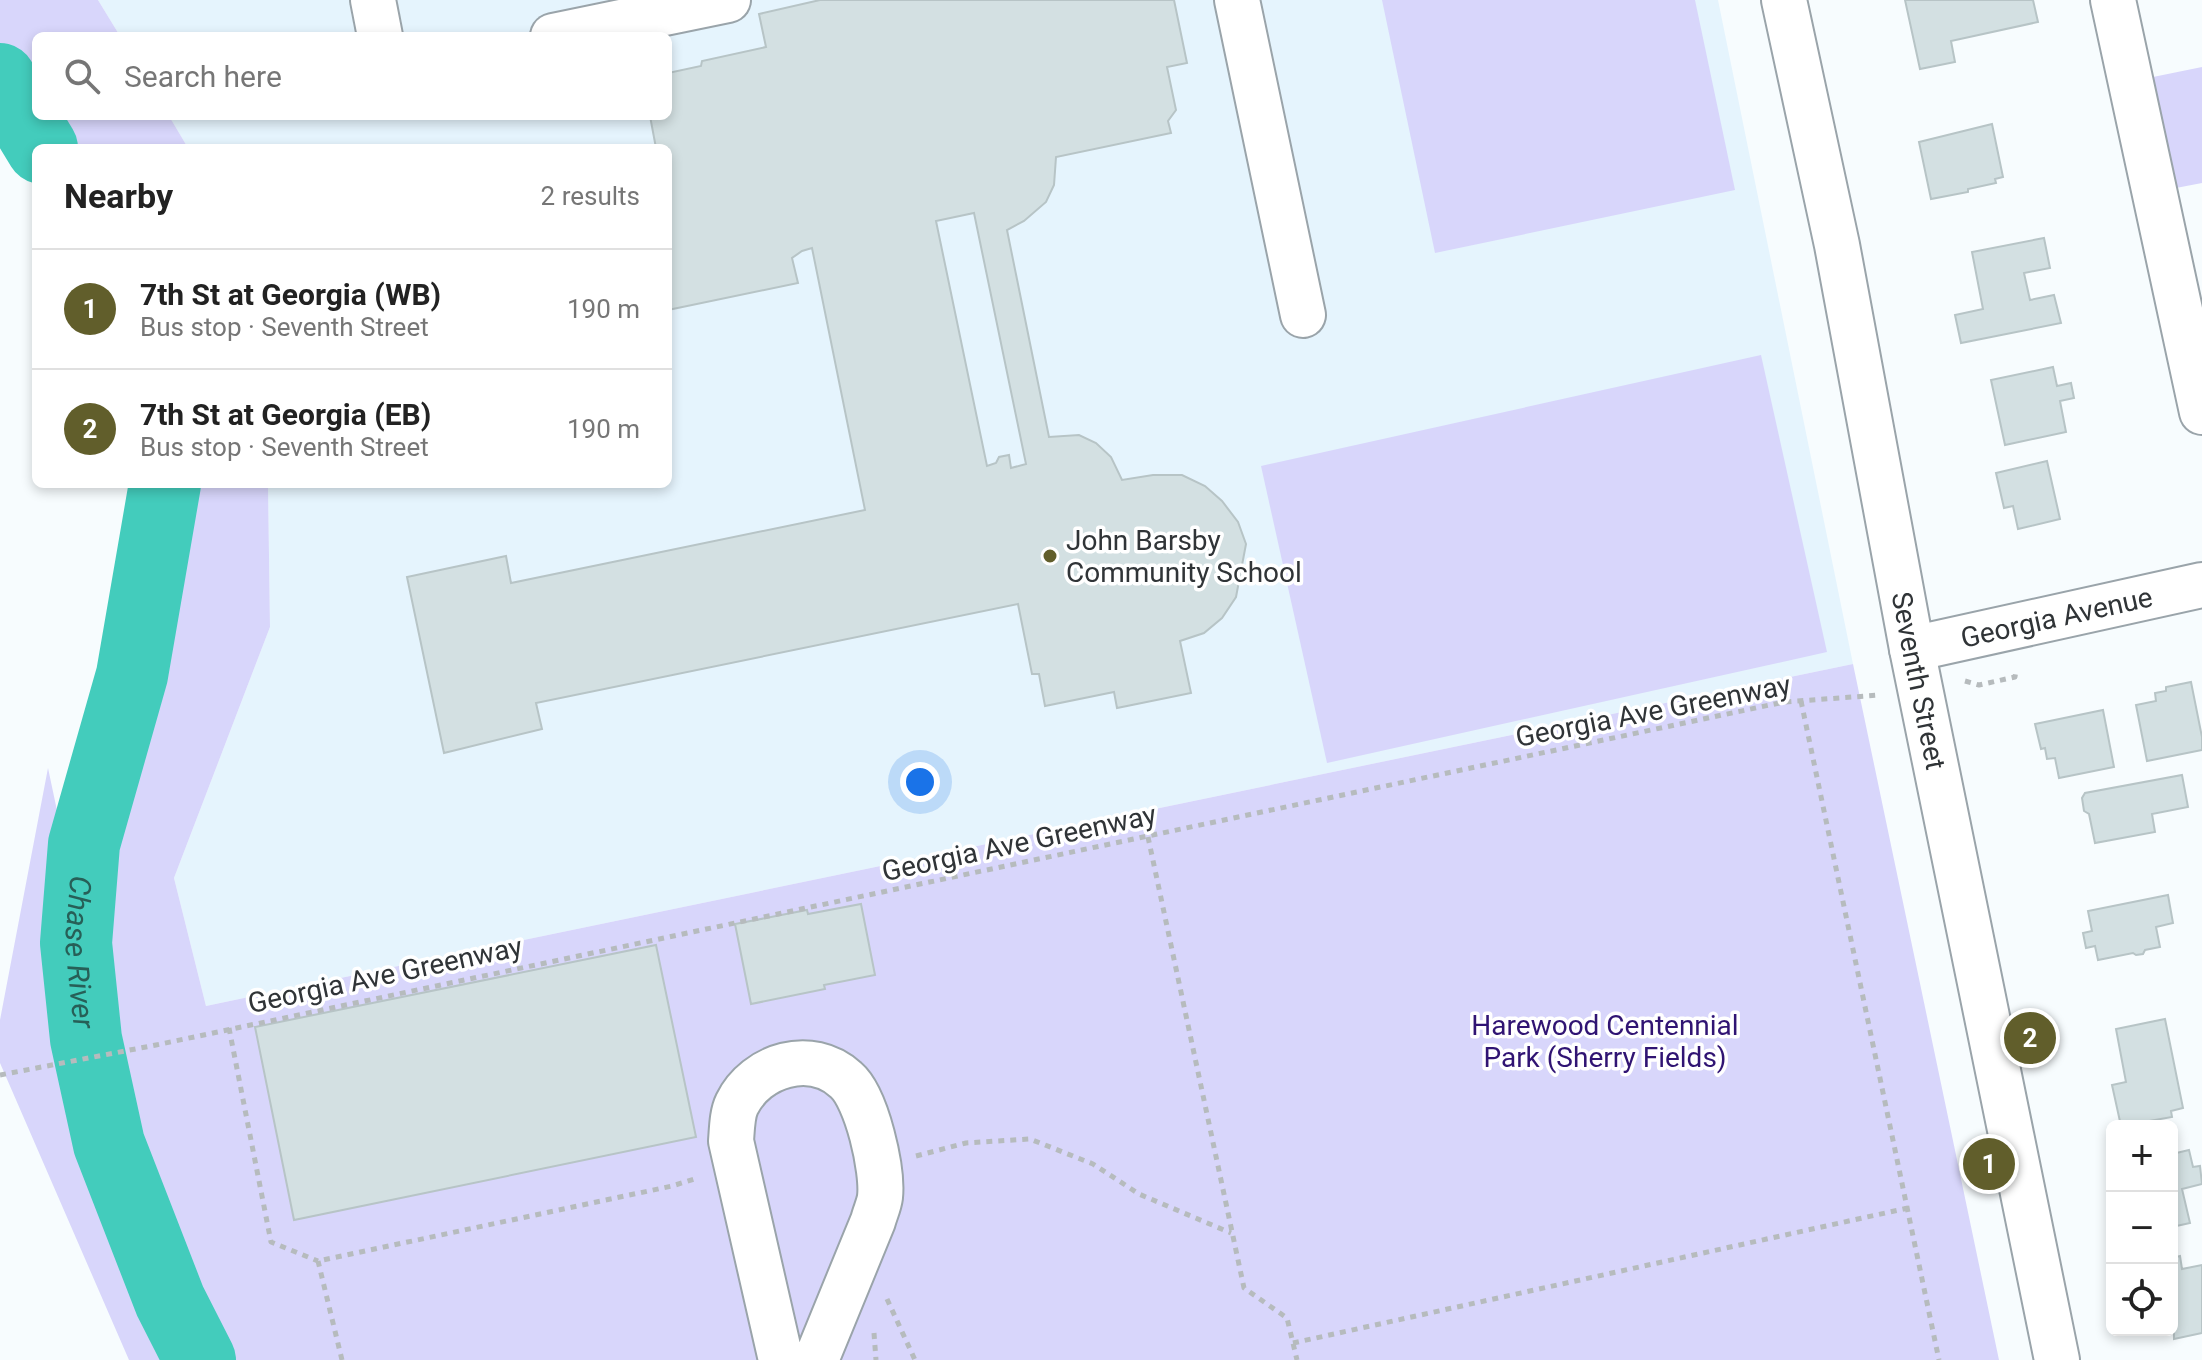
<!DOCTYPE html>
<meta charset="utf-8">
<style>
body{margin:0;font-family:Roboto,sans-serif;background:#f2f2f2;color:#222}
.controls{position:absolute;right:24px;bottom:24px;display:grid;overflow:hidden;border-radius:12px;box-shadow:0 4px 12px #0003}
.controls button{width:72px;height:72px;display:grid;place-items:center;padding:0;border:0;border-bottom:2px solid #e0e0e0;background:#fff;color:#222;font:40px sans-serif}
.you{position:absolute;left:920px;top:782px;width:28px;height:28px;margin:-20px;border:6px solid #fff;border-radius:50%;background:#1a73e8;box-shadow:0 0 0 12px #1a73e833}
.badge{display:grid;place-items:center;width:52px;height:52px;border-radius:50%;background:#615e2b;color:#fff;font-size:26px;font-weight:700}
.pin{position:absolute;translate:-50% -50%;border:4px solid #fff;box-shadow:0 2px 8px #0006}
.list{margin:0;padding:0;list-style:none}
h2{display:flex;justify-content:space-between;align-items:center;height:104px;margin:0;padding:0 32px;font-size:34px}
h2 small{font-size:26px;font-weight:400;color:#767676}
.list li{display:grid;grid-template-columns:52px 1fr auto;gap:24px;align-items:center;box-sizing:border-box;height:120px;padding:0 32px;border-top:2px solid #e0e0e0}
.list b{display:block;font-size:30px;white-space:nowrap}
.list p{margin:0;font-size:26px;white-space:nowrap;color:#767676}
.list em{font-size:26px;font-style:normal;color:#767676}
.icon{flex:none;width:44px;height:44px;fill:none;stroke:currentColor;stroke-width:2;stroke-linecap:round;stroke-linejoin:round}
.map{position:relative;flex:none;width:2202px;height:1360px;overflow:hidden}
.search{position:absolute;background:#fff;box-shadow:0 4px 12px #0003;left:32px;top:32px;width:640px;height:88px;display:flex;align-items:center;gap:20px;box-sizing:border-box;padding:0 28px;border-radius:12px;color:#767676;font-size:30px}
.panel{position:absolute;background:#fff;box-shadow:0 4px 12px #0003;left:32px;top:144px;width:640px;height:344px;border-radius:12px}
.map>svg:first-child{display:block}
</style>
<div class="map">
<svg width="2202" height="1360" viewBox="0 0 2202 1360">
<rect width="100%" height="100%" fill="#f7fcfe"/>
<path fill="#e5f4fd" d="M98,0H1718L1853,664L206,1006L174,878L270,627L268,484H668V148H188L169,116H668V36H120Z"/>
<g fill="#d8d6fb">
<path d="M0,0H98L120,36H36V109L0,68Z"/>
<path d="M1382,0H1695L1735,190L1435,253Z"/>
<path d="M2202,67V183L2176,188L2153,77Z"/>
<path d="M42,116H169L188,148H68Z"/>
<path d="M1761,355L1827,652L1327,763L1261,466Z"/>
<path d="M157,484H268L270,627L174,878L206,1006L1853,664L1999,1360H129L0,1063V1020L48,768L66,853L97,742L98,714L113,661L144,574L152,538Z"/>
</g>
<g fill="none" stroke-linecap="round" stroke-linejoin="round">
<g stroke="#43ccbc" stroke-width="72">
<path d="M0,79L42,148"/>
<path id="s1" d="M165,484L132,675L84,844L76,943L86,1039L109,1144L170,1301L200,1360"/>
</g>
</g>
<g fill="#d3e0e2" stroke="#b7c4c6" stroke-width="2" fill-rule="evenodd">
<path d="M820,0H1174L1187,63L1167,67L1176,110L1168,121L1171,133L1056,157L1054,185L1046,202L1024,221L1007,230L1049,437L1079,435L1096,443L1111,457L1122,480L1153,475H1182L1205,486L1222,501L1238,522L1246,544L1236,597L1222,618L1204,633L1180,641L1191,693L1117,708L1114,692L1045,706L1039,674H1032L1018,604L536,703L542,729L444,753L407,577L506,556L511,583L865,510L812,248L802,251L792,258L798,283L668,310V148H656L650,116H668V73L701,66L702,61L766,47L759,14ZM974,213L1026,464L1011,468L1009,455L999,457L996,463L987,466L936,221Z"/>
<path d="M1905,0H2033L2038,22L1951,41L1955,62L1920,69Z"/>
<path d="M1992,124L2003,177L1995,179L1996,183L1968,189V192L1931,199L1919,142Z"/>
<path d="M2044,238L2050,268L2024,273L2030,300L2054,295L2061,323L1961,343L1955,315L1983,309L1972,252Z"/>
<path d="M2053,367L2057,386L2071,383L2074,398L2060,401L2066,432L2005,445L1991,380Z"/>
<path d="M2047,461L2060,519L2018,529L2013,506L2004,508L1996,473Z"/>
<path d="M2191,682L2202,737V750L2147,761L2136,705L2156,701L2155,693L2166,691V687Z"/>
<path d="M2103,710L2114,767L2059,778L2055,758L2047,759L2045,748L2041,749L2035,724Z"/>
<path d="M2182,775L2188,807L2152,814L2155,832L2095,843L2089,814L2084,811L2082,798L2085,793Z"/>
<path d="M2168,895L2173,923L2156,927L2160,947L2145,950L2143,954L2136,955L2133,953L2098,960L2095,946L2086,948L2083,933L2092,931L2088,911Z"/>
<path d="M861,904L875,975L824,985L825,989L751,1004L735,924L807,910L808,914Z"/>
<path d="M656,945L696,1137L294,1220L255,1027Z"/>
<path d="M2165,1019L2183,1108L2171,1111L2172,1117L2121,1126L2112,1085L2126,1082L2116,1029Z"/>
<path d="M2189,1150L2193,1167L2200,1166L2202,1184L2182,1189L2190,1223L2172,1227V1154Z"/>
<path d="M2180,1256L2182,1269L2202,1265V1333L2174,1339L2172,1258Z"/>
</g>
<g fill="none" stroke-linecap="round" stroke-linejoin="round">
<g stroke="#9aa4aa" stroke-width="48">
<g id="minor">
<path d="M373,0L380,36"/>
<path d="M1237,0L1303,315"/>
<path id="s2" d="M1784,0L1837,245L1912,649L2057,1360"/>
<path d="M2113,0L2202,412"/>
<path d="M553,36L728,0"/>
<path id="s3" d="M1912,649L2202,585"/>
<path d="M781,1360L731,1141C732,1129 732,1114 737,1104C756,1065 811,1048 846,1080C867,1098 883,1170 880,1197C879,1205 875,1213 873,1221L816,1360"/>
</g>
</g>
<g stroke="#b6bbbd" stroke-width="5" stroke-dasharray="6 6" stroke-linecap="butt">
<path d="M1965,681L1979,685L2015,677L2016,670"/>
<path d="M1801,701L1939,1360"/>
<path d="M1148,837L1244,1288L1287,1318L1297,1360"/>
<path d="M229,1028L271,1242L318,1261"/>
<path d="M0,1075L156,1045L1784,702L1880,695"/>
<path d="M916,1156L966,1143L1030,1139L1093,1164L1139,1194L1231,1233"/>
<path d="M887,1299L915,1360"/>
<path d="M874,1333L876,1360"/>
<path d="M1293,1343L1908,1208"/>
<path d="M342,1360L318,1261L672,1186L698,1178"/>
</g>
<use href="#minor" stroke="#fff" stroke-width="44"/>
</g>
<circle fill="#615e2b" stroke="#fff" stroke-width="3" cx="1050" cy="556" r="8"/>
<g text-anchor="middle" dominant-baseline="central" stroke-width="7" stroke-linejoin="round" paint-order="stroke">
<g font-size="28" fill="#303437" stroke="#fff" text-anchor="start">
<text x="1066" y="540">John Barsby<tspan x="1066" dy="32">Community School</tspan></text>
</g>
<g font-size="28" fill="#303437" stroke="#fff">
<text stroke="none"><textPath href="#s3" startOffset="148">Georgia Avenue</textPath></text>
<text stroke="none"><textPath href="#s2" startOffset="694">Seventh Street</textPath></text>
<text transform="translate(1653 711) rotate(-11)">Georgia Ave Greenway</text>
<text transform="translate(1019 843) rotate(-12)">Georgia Ave Greenway</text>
<text transform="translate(385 975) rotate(-12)">Georgia Ave Greenway</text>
</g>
<g font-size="28" fill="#301473" stroke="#fff">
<text x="1605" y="1025">Harewood Centennial<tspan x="1605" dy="32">Park (Sherry Fields)</tspan></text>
</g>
<g font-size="30" font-style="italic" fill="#275f57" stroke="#fff">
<text stroke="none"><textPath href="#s1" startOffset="478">Chase River</textPath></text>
</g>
</g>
</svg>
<div class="controls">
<button>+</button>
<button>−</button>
<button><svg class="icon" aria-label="locate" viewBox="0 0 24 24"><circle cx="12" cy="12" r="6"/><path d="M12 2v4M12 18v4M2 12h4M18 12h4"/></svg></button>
</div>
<div class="you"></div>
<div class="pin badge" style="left:1989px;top:1164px">1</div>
<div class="pin badge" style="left:2030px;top:1038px">2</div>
<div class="search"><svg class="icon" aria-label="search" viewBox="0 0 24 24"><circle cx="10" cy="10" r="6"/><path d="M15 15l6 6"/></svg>Search here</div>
<section class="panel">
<h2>Nearby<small>2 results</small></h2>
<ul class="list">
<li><span class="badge">1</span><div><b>7th St at Georgia (WB)</b><p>Bus stop · Seventh Street</p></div><em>190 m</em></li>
<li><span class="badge">2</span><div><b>7th St at Georgia (EB)</b><p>Bus stop · Seventh Street</p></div><em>190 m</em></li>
</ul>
</section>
</div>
